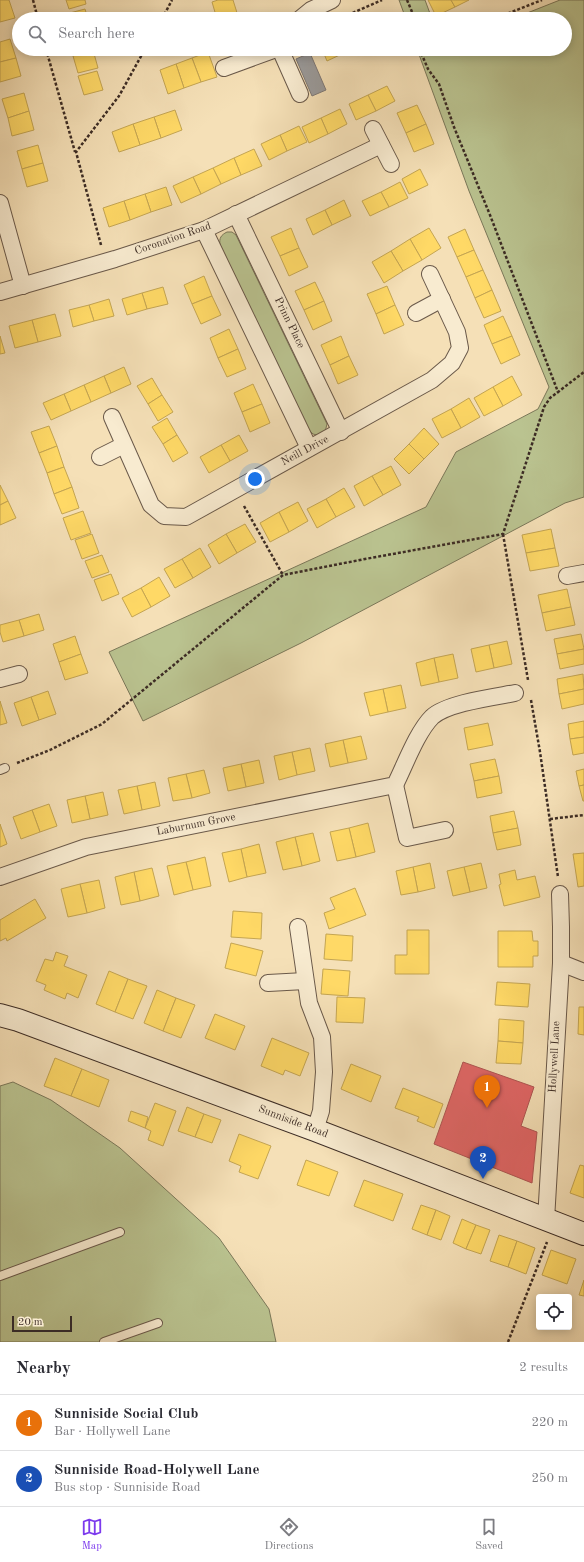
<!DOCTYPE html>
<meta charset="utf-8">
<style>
body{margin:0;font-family:"Old Standard TT",serif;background:#f7f7f7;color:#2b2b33}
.controls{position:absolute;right:12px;bottom:12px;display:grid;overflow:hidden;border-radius:4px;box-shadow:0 2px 10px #0003}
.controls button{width:36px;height:36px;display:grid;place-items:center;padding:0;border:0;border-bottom:1px solid #e1e1e2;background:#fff;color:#2b2b33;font:20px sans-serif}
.scale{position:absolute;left:12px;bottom:10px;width:60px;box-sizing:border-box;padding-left:4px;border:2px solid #3c2c25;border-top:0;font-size:11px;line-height:14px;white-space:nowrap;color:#3c2c25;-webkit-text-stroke:3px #f8ebd0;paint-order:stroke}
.you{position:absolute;left:255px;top:479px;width:14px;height:14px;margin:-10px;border:3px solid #fff;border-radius:50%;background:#1a73e8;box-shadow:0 0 0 6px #1a73e833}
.badge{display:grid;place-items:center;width:26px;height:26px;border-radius:50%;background:#7c3aed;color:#fff;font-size:13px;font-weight:700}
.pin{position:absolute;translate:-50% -33px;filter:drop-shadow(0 1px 2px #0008)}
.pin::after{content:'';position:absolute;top:21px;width:14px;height:12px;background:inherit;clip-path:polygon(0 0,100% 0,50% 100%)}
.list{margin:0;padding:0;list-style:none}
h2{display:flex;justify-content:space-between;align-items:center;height:52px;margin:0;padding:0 16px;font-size:17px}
h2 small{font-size:13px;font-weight:400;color:#7c7c81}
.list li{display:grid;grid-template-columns:26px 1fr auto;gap:12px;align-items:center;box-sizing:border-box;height:56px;padding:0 16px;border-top:1px solid #e1e1e2}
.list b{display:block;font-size:15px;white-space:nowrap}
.list p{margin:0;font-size:13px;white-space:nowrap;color:#7c7c81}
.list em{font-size:13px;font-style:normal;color:#7c7c81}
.icon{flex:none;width:22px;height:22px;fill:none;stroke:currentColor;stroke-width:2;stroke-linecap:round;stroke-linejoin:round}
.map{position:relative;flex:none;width:584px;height:1342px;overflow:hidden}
.search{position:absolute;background:#fff;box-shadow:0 2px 10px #0003;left:12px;right:12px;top:12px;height:44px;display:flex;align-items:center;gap:10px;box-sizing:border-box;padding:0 14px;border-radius:22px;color:#7c7c81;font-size:15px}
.sheet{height:164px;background:#fff}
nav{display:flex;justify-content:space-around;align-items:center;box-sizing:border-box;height:56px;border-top:1px solid #e1e1e2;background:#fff;font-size:11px;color:#7c7c81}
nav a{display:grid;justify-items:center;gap:2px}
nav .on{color:#7c3aed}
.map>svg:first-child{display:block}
</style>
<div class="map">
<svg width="584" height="1342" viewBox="0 0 584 1342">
<rect width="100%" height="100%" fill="#f5e0b7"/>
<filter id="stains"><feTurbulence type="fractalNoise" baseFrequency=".005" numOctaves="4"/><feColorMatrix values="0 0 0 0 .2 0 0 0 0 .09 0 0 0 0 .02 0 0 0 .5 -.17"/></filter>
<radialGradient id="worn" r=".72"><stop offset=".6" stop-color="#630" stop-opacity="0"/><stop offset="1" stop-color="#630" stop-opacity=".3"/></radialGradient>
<g fill="#bac390" stroke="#7b785a">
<path d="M399,0H425L432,19H406Z"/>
<path d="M560,0H584V497L565,503L301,643L143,721L109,652L426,507L456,452L538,409L549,387L469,191L417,49H565V19H512Z"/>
<path d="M227,232H232L236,235L327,424L325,432L317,435L313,434L309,430L220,245C219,238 221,235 227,232Z"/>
<path d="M13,1082L51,1100L120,1148L219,1238L269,1309L276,1342H0V1086Z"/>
</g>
<g fill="#ffd966" stroke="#c4a552">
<path d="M0,0H9L15,18L0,22Z"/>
<path d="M66,0H85L86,4L69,9Z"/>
<path d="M218,0H233L238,16L230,19H217L212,2Z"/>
<path d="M428,0H451L455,7L436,16Z"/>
<path d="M451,0H469L455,7Z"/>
<path d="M85,9L88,19H67L66,14Z"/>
<path d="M401,13L403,19H388Z"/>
<path d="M10,39L16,58L0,62V42Z"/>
<path d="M73,49H91L75,54Z"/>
<path d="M322,49H345L346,52L327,61Z"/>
<path d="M93,50L98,68L78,73L73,56Z"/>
<path d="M208,52L217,77L201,82L192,58Z"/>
<path d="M16,58L21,76L0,82V62Z"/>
<path d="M192,58L201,82L184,88L176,64Z"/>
<path d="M176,64L184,88L168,94L160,70Z"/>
<path d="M97,71L103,90L84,95L78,76Z"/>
<path d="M387,86L395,101L376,111L368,95Z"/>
<path d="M24,93L29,111L8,118L2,99Z"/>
<path d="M368,95L376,111L356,120L349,104Z"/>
<path d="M417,105L426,124L406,133L397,113Z"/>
<path d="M340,109L347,124L328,134L321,118Z"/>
<path d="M175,110L182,130L161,138L154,117Z"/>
<path d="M29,111L34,130L12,136L8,118Z"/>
<path d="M154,117L161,138L140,145L133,124Z"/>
<path d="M321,118L328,134L309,143L302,127Z"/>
<path d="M133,124L140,145L119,152L112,132Z"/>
<path d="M426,124L434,144L414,152L406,133Z"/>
<path d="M299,126L307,142L287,151L280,135Z"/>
<path d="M280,135L287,151L269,160L261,144Z"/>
<path d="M38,145L43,163L22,169L17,151Z"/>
<path d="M254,149L262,166L241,175L234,158Z"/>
<path d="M234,158L241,175L221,184L213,168Z"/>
<path d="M43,163L48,181L27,187L22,169Z"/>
<path d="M213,168L221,184L201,194L193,177Z"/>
<path d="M420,169L428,185L409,194L402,179Z"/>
<path d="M193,177L201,194L181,203L173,186Z"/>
<path d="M400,182L408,198L389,207L381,192Z"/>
<path d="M166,187L172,205L151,212L145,194Z"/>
<path d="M381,192L389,207L370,216L362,201Z"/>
<path d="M145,194L151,212L130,220L124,201Z"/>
<path d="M344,200L351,216L332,225L325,210Z"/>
<path d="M124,201L130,220L109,227L103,208Z"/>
<path d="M325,210L332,225L313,235L306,219Z"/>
<path d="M291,228L299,248L280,256L271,237Z"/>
<path d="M429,228L441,248L422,260L410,239Z"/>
<path d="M465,229L474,250L457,257L448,237Z"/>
<path d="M410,239L422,260L403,271L391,251Z"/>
<path d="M299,248L308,267L289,276L280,256Z"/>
<path d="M474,250L483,270L466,277L457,257Z"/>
<path d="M391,251L403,271L384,283L372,262Z"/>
<path d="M483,270L492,290L475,298L466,277Z"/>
<path d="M204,276L212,296L192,304L184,285Z"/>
<path d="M315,282L324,301L304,310L295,291Z"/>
<path d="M387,286L395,305L376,314L367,294Z"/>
<path d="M163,287L168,304L147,309L142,293Z"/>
<path d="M492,290L501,311L484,318L475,298Z"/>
<path d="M142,293L147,309L127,315L122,299Z"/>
<path d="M212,296L221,315L201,324L192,304Z"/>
<path d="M109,299L114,316L94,321L89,305Z"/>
<path d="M324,301L332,321L313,330L304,310Z"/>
<path d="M89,305L94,321L73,327L69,310Z"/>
<path d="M395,305L404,325L384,334L376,314Z"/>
<path d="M55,314L61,336L38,342L32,320Z"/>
<path d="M503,316L512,336L492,344L484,325Z"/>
<path d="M32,320L38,342L15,348L9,326Z"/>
<path d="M229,329L238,349L218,358L210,338Z"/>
<path d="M0,336L5,353L0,354Z"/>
<path d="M341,336L349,356L330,365L321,345Z"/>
<path d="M512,336L520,355L501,364L492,344Z"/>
<path d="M238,349L246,369L227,377L218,358Z"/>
<path d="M349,356L358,375L338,384L330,365Z"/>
<path d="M124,367L131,384L111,393L104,376Z"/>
<path d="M104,376L111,393L91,402L84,385Z"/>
<path d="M512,376L522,395L503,406L493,387Z"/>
<path d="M152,378L162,395L148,404L137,386Z"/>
<path d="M253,384L262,404L242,412L234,393Z"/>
<path d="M84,385L91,402L71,411L64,394Z"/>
<path d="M493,387L503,406L484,416L474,398Z"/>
<path d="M64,394L71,411L51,420L43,403Z"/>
<path d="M162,395L173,412L158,421L148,404Z"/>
<path d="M469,398L480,417L461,428L451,409Z"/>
<path d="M262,404L270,423L250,432L242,412Z"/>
<path d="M451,409L461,428L442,438L432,419Z"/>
<path d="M167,418L177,435L163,444L152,427Z"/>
<path d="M49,426L57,446L39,453L31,432Z"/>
<path d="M424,428L439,444L424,459L409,444Z"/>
<path d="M177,435L188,453L173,462L163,444Z"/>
<path d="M239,435L248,451L230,461L221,445Z"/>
<path d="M409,444L424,459L409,474L394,459Z"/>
<path d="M221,445L230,461L209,473L200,457Z"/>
<path d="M57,446L64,467L47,473L39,453Z"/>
<path d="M391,466L401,485L383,495L372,476Z"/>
<path d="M64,467L72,487L54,494L47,473Z"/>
<path d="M372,476L383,495L364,506L354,486Z"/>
<path d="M0,485L8,501L0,505Z"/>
<path d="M72,487L79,508L62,514L54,494Z"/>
<path d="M344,488L355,507L336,517L326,499Z"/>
<path d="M326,499L336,517L317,528L307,509Z"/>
<path d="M8,501L16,518L0,525V505Z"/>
<path d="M298,502L308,521L289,532L279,512Z"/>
<path d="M83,511L91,533L71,540L63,518Z"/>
<path d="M279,512L289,532L270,542L260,523Z"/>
<path d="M245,524L256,542L237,553L226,534Z"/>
<path d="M551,529L555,548L526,553L522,535Z"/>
<path d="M92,534L99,553L82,559L75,540Z"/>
<path d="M226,534L237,553L219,564L208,545Z"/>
<path d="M200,548L211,567L193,578L182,559Z"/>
<path d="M555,548L559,566L530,571L526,553Z"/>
<path d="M102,555L109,572L92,578L85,561Z"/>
<path d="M182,559L193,578L175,588L164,569Z"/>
<path d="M111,574L119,594L102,601L94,580Z"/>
<path d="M159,577L170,596L151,607L141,588Z"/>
<path d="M141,588L151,607L132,617L122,598Z"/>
<path d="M567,589L571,607L542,613L538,595Z"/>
<path d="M571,607L575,625L546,631L542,613Z"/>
<path d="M39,614L44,630L24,636L19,620Z"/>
<path d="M19,620L24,636L3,642L0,632V625Z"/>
<path d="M581,634L584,649L557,654L554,639Z"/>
<path d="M75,636L81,654L59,662L53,644Z"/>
<path d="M507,641L512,664L494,668L489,645Z"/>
<path d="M489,645L494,668L476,672L471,649Z"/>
<path d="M584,649V664L560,669L557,654Z"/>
<path d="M81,654L88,673L65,680L59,662Z"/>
<path d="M453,654L458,678L439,682L434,658Z"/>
<path d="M434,658L439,682L421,686L416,663Z"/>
<path d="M583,674L584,689L559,694L557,679Z"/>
<path d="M401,685L406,708L388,712L383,689Z"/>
<path d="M383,689L388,712L370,716L364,693Z"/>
<path d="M584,689V704L562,709L559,694Z"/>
<path d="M48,691L56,714L39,720L31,697Z"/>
<path d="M31,697L39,720L22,726L14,703Z"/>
<path d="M0,701L7,723L0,725Z"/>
<path d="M584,721V737L570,739L568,724Z"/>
<path d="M488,723L493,745L468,750L464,728Z"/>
<path d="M361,736L367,759L348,763L343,740Z"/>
<path d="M584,737V753L573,755L570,739Z"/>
<path d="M343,740L348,763L330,767L325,744Z"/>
<path d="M310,748L315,771L297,775L292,752Z"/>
<path d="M292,752L297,775L279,780L274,756Z"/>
<path d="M495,759L499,776L474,781L470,764Z"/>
<path d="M259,760L264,783L246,787L241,764Z"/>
<path d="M241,764L246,787L228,791L223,768Z"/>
<path d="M584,769V785L579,786L576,771Z"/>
<path d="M204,770L210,793L192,798L186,774Z"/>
<path d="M186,774L192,798L173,801L168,778Z"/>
<path d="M499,776L502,793L477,798L474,781Z"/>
<path d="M155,782L160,806L142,810L137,786Z"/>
<path d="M584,785V801H583L579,786Z"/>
<path d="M137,786L142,810L124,814L118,790Z"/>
<path d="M103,792L108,815L90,819L85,796Z"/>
<path d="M85,796L90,819L72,823L67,800Z"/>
<path d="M49,804L57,826L40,832L32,810Z"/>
<path d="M32,810L40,832L21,839L13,817Z"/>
<path d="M514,811L518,828L493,833L490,816Z"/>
<path d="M368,823L375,852L356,857L349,828Z"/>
<path d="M0,824L7,844L0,847Z"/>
<path d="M349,828L356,857L337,861L330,832Z"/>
<path d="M518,828L521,845L497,850L493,833Z"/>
<path d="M313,833L320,861L302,866L295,837Z"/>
<path d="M295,837L302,866L283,870L276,842Z"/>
<path d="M259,844L266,873L247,877L241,849Z"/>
<path d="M241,849L247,877L229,882L222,853Z"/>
<path d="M584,853V886L578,887L573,854Z"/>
<path d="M205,857L211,886L193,890L186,862Z"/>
<path d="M186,862L193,890L174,895L167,866Z"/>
<path d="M430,863L435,888L418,892L413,867Z"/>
<path d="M481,863L487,888L470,892L464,867Z"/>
<path d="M413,867L418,892L401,895L396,871Z"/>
<path d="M464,867L470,892L453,896L447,871Z"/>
<path d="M152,868L159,896L140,901L134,872Z"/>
<path d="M515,870L517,880L535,876L540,897L504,906L499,885L501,884L499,874Z"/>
<path d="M134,872L140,901L121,905L115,877Z"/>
<path d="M99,880L105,908L87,913L80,884Z"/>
<path d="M80,884L87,913L68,917L61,889Z"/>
<path d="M355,888L366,915L329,929L324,913L335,909L330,898Z"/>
<path d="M35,899L46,918L7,941L6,938L0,941V920Z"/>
<path d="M233,911L262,913L261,939L231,937Z"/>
<path d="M407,930H429V974H395V955H407Z"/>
<path d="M498,931H532L533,941H538V956H533V967H498Z"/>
<path d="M326,934L353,936L352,961L324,959Z"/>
<path d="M231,943L263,951L256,976L225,968Z"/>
<path d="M56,952L68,956L64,966L87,975L78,998L67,993L65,999L44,990L46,985L36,981L45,959L53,961Z"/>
<path d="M323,969L350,971L348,996L321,994Z"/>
<path d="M109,971L128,979L115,1012L96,1004Z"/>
<path d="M128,979L147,986L133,1019L115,1012Z"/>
<path d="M497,982L530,984L528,1007L495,1005Z"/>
<path d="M157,990L176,998L163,1031L144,1023Z"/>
<path d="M337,997L365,998L363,1023L336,1022Z"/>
<path d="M176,998L195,1005L181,1038L163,1031Z"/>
<path d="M579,1007H584V1035L578,1034Z"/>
<path d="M215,1014L245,1026L235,1050L205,1038Z"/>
<path d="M499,1019L524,1021L523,1043L498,1041Z"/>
<path d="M272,1038L309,1053L300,1076L285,1070L283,1075L261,1066Z"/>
<path d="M498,1041L523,1043L521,1064L496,1063Z"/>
<path d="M55,1058L82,1069L71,1096L44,1086Z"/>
<path d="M351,1064L381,1076L371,1102L341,1089Z"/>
<path d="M82,1069L109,1080L99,1107L71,1096Z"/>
<path d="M403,1088L443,1104L434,1128L417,1121L419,1117L395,1108Z"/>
<path d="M155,1103L176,1111L163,1146L148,1140L151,1131L145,1128Z"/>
<path d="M187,1107L204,1114L195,1137L178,1131Z"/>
<path d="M131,1111L148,1117L145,1128L128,1121Z"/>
<path d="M204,1114L221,1120L212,1143L195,1137Z"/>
<path d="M239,1134L271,1146L258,1179L239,1172L241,1166L229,1161Z"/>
<path d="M306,1160L338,1172L329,1196L297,1185Z"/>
<path d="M580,1165L584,1166V1198L570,1193Z"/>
<path d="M364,1180L403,1194L393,1221L354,1206Z"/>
<path d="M421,1205L436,1210L427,1235L412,1229Z"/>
<path d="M436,1210L450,1216L441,1240L427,1235Z"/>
<path d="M462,1219L476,1225L466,1249L453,1243Z"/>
<path d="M476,1225L490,1230L481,1254L466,1249Z"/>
<path d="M499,1235L517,1241L508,1267L490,1261Z"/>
<path d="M517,1241L535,1248L526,1274L508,1267Z"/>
<path d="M551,1250L576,1259L567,1284L542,1275Z"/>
<path d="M584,1280V1296L579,1295Z"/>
</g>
<path fill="#e06666" stroke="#af5552" d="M463,1062L534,1087L521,1126L537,1132L532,1183L434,1144Z"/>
<path fill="#999" stroke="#7d7876" d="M310,53L326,90L312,96L296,59Z"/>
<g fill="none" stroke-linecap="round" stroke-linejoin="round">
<g stroke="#6a594a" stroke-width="10">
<g id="service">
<path d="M0,770L5,768"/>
<path d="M0,1276L120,1232"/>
<path d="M104,1342L158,1323"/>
</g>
</g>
<g stroke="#6a594a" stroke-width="18">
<g id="minor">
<path d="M300,19L311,10L332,0"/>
<path d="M280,49L300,94"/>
<path d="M224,68L276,49"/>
<path d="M373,129L391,164"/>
<path d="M0,203L23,286"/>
<path d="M236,214L341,432"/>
<path d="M204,230L309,448"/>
<path d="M0,292L115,259L204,230L381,145"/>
<path d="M416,313L442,299"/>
<path d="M112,417L151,505L164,516L186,517L432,380L452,363L460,348L457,332L430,274"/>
<path d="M100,457L124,445"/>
<path d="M567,576L584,573"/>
<path d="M0,679L19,674"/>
<path d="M395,785L407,838L445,830"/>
<path d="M0,877L86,847L395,785C405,765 417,732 432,717C447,703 494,697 515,693"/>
<path d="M298,927L309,1003L322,1037L324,1072L321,1111L315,1130"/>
<path d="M561,963L584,972"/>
<path d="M268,983L305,981"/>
<path d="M546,1220L561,963V927L560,894"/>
</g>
</g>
<g stroke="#3c2c25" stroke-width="24">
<path id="secondary" d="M0,1015L18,1020L315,1130L584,1234"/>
</g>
<g stroke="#3c2c25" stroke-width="2.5" stroke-dasharray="3 2" stroke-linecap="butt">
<path d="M33,0L38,19"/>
<path d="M407,0L415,19"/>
<path d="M162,19L172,0"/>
<path d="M339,19L382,0"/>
<path d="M494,19L542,0"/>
<path d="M46,49L75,152"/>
<path d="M425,49L422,55L428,69L439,84L454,127L490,215L558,392L584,372"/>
<path d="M101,245L76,152L119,96L145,49"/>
<path d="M244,506L283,575"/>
<path d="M503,534L528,680"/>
<path d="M531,700L540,752L558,877"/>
<path d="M17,763L50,750L102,724L283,575L365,559L503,534L544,407L550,398L558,392"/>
<path d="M550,819L584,815"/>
<path d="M508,1342L547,1242"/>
</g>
<use href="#service" stroke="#f8ebd0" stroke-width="8"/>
<use href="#minor" stroke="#f8ebd0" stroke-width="16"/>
<use href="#secondary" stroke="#f8ebd0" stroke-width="22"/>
</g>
<g text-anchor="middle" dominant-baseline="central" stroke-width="4" stroke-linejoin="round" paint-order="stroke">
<g font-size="11" fill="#3c2c25" stroke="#f8ebd0">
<text transform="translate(173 239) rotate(-19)">Coronation Road</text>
<text transform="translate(289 323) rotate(64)">Prinn Place</text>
<text transform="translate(305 451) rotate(-28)">Neill Drive</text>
<text transform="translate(196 825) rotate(-11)">Laburnum Grove</text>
<text transform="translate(555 1057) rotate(-87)">Hollywell Lane</text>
<text transform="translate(293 1122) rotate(21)">Sunniside Road</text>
</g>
</g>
<rect width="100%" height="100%" filter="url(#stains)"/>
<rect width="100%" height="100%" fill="url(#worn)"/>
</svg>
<div class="controls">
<button><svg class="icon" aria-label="locate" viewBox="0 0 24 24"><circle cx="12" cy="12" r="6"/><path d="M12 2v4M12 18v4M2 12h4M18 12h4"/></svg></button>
</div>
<div class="scale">20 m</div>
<div class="you"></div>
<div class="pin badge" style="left:487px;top:1108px;background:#e8710a">1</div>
<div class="pin badge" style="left:483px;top:1179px;background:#1a4fb4">2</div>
<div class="search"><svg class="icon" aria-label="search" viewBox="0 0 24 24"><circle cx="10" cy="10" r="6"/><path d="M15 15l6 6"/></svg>Search here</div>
</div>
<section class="sheet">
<h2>Nearby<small>2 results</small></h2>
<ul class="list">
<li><span class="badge" style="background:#e8710a">1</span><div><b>Sunniside Social Club</b><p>Bar · Hollywell Lane</p></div><em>220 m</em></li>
<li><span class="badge" style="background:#1a4fb4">2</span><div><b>Sunniside Road-Holywell Lane</b><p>Bus stop · Sunniside Road</p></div><em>250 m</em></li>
</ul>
</section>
<nav>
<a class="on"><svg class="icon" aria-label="map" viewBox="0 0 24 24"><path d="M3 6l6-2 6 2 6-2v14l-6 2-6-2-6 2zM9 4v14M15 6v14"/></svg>Map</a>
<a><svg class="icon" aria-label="directions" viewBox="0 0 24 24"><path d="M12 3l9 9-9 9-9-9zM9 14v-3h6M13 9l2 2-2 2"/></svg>Directions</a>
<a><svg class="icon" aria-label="saved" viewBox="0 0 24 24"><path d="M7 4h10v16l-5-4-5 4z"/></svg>Saved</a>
</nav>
